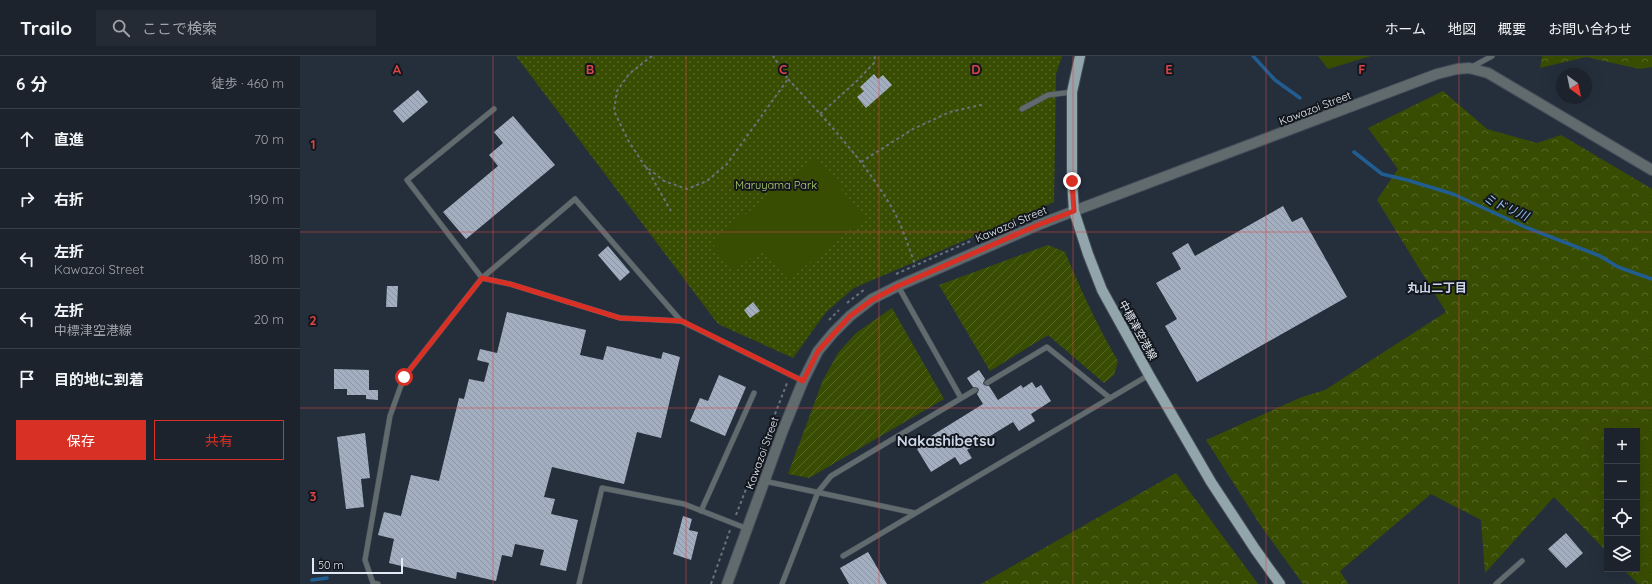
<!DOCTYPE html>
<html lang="ja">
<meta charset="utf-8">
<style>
body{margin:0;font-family:Quicksand,"Noto Sans JP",sans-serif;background:#252b35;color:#f1f3f6}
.controls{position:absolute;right:12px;bottom:12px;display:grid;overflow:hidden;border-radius:0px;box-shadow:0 4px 16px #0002}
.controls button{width:36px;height:36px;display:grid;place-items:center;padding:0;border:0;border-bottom:1px solid #3a4049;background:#1c232d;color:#f1f3f6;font:20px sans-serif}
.compass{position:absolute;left:1256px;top:12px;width:36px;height:36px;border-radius:50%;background:#1c232d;box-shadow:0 4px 16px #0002;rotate:147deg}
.scale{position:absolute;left:12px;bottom:10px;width:91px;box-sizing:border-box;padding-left:4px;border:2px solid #e3e9f2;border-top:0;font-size:11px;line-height:14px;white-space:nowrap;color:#e3e9f2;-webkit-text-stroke:3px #13171d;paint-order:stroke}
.stop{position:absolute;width:12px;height:12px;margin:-9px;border:3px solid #d93025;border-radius:50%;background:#fff}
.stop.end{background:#d93025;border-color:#fff;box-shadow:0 1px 4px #0008}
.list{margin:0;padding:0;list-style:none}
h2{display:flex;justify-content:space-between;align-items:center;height:52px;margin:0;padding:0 16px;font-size:17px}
h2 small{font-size:13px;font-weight:400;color:#a0a4aa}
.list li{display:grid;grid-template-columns:26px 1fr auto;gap:12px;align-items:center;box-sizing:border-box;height:60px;padding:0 16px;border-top:1px solid #3a4049}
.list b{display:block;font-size:15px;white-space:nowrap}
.list p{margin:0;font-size:13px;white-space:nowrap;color:#a0a4aa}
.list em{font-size:13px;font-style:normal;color:#a0a4aa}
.actions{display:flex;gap:8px;padding:12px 16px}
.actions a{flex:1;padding:9px 0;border:1px solid #d93025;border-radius:0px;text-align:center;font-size:14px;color:#d93025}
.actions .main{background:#d93025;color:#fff}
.icon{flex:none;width:22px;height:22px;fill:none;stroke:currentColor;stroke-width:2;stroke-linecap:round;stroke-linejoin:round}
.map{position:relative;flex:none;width:1352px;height:528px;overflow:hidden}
header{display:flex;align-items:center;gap:24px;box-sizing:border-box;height:56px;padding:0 20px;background:#1c232d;border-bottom:1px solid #3a4049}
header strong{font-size:19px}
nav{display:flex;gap:22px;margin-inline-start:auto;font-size:14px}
.search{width:280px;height:36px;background:#252b35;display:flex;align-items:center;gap:10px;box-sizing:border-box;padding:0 14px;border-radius:0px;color:#a0a4aa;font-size:15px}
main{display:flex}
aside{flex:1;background:#1c232d}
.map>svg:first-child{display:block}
</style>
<header>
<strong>Trailo</strong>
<div class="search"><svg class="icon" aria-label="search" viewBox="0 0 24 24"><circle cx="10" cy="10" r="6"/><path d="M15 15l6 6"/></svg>ここで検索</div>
<nav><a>ホーム</a><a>地図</a><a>概要</a><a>お問い合わせ</a></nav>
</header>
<main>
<aside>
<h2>6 分<small>徒歩 · 460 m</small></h2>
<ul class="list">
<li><svg class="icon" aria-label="ahead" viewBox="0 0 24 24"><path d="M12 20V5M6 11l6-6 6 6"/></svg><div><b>直進</b></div><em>70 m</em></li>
<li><svg class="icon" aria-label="right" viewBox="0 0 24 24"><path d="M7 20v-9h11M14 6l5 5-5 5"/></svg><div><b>右折</b></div><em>190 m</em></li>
<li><svg class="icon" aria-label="left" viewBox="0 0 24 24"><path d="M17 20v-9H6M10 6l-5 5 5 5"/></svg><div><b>左折</b><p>Kawazoi Street</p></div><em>180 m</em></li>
<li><svg class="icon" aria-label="left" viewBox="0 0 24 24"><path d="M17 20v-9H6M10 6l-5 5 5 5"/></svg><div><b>左折</b><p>中標津空港線</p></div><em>20 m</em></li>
<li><svg class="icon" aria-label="arrive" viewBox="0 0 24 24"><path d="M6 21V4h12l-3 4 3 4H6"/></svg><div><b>目的地に到着</b></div></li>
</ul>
<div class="actions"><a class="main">保存</a><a>共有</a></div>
</aside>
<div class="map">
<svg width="1352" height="528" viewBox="0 0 1352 528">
<defs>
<pattern id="grass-dots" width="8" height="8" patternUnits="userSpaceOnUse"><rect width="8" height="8" fill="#394d02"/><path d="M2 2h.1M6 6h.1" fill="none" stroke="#566727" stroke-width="1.8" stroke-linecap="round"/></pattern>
<pattern id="forest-crowns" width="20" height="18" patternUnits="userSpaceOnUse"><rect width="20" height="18" fill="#394d02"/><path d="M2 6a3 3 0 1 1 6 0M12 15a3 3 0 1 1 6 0" fill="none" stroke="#566727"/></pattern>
<pattern id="garden-furrows" width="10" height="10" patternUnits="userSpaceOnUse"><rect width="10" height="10" fill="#394d02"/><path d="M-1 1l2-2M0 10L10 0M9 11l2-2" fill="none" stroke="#566727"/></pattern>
<pattern id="building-back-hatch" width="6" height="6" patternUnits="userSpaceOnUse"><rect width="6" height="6" fill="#a3afc0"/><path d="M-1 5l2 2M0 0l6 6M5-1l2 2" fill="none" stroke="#8b95a2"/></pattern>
</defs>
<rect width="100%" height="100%" fill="#252f3c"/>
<path fill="url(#grass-dots)" d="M216,0H762L756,18L754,146L554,232L526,256L493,302L418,268Z"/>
<g fill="url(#forest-crowns)">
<path d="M1242,0H1352V11L1340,13L1286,1L1240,12Z"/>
<path d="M1143,35L1187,73L1237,87L1261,79L1352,133V528H1338L1323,513H1337V375H1307V496L1254,441L1185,517L1181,464L1131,438L1040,515L1048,528H1003L961,470L906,384L1002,341L1025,334L1146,256L1077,144L1098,113L1068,72Z"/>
<path d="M876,417L958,528H681Z"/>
</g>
<g fill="url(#garden-furrows)">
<path d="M748,189L765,196C781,234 797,270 818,305L814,319L804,327L748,279L690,315L639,229Z"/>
<path d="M592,252L644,343L509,422L488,418L523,324L538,297L556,277Z"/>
</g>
<g fill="#394d02">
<path d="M1018,0H1071L1028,13Z"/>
<path d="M516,102L565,162L488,224L463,192L434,215L411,186Z"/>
</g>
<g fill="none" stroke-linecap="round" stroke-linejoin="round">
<g stroke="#215d90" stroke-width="3.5">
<path d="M953,0L975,24L1000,42"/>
<path d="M1054,96L1082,118L1107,124L1153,138L1225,171L1300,200L1318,211L1352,223"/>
<path d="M12,524L27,522"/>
</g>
</g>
<g fill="url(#building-back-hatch)">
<path d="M574,18L578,23L583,19L592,29L566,52L557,41L564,35L560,31Z"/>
<path d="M118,34L128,46L103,67L93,55Z"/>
<path d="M213,60L255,109L166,183L143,156L198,110L189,99L203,87L194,76Z"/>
<path d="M983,150L992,166L1002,161L1047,241L897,326L865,270L877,263L856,227L881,213L872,197L888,187L895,200Z"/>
<path d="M308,190L330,216L320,225L298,199Z"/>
<path d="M87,230H98L97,251H86Z"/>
<path d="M453,246L460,255L450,262L444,254Z"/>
<path d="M207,256L286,274L280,299L303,304L307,290L361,303L363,296L380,301L361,382L337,376L324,428L252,411L244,441L255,443L251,458L278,464L266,515L240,509L244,494L215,488L212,501L202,499L196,525L157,516L156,523L89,507L94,483L78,479L84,456L101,460L111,419L139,425L159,342L164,343L169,323L184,326L189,307L177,304L180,293L197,297Z"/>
<path d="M34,313L69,314V334H78V344L66,343V339H47V333H34Z"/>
<path d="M679,314L685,323L683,327L684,329L689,330L698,344L721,329L723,332L732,326L736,332L741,329L751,345L731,358L735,365L719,375L713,366L667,394L672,402L660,409L655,401L631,416L617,393L622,390L620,387L683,348L677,338L679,334L678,332L673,331L667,322Z"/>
<path d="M419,319L446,331L425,380L390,365L400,342L408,345Z"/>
<path d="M65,377L70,422L61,423L64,451L46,453L37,381Z"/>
<path d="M383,460L392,463L389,474L398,476L391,504L373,498Z"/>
<path d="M1266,477L1283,497L1266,512L1248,493Z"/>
<path d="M568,496L587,528H549L540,512Z"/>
</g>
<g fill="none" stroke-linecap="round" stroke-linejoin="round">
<g stroke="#434d59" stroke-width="6">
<g id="service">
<path d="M1170,12L1192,0"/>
<path d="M194,53L107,124L182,222L275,143L381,265"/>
<path d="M722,53L748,39L772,36"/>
<path d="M598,230L661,342"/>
<path d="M687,327L747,291L810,342"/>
<path d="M464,425L615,457"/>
<path d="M401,455L454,337"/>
<path d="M543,500L849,319"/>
<path d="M78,528L73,527L65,504L90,360L104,321L182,222L210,228L320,262L381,265L503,325"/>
<path d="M279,528L302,432L384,448L448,473"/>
<path d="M482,528L518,436L531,420L675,334"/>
<path d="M1196,528L1222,505"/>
</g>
</g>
<g stroke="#434d59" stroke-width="12">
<path id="tertiary" d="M427,528L483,374L503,325L518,295L533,277L550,260L572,243L598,230L738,169L774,155L1137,18L1157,13L1169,12L1188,17L1352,114"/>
</g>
<g stroke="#434d59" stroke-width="12">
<path id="primary" d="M780,0L772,36V125L774,155L788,198L802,234L849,319L911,426L955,493L980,528"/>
</g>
<g stroke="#69727d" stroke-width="2" stroke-dasharray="3 3" stroke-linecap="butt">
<path d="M352,0L329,18L317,35L314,55L328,84L344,109L364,125L387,133L407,125L427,108L488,23L473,0"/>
<path d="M488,23C525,63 564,104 592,152C602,169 608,190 615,208"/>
<path d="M520,58L558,24L574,7L575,0"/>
<path d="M561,106L613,73L650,56L685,48"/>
<path d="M346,111L371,155"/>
<path d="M596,218L673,184"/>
<path d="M547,247L565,233"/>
<path d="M529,264L539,254"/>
<path d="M436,459L487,327"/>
<path d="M411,528L430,474"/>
</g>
<use href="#service" stroke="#616a6d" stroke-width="5"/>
<use href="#tertiary" stroke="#616a6d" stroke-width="10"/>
<use href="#primary" stroke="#92a5aa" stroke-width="10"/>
</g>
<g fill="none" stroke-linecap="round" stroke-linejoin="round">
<path stroke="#d93025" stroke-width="5" d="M104,321L182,222L210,228L320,262L382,265L503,325L518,295L550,260L572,244L598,230L738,169L774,155L772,125"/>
</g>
<path fill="none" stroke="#d84546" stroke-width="1" stroke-opacity="0.55" d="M193,0V528M386,0V528M579,0V528M773,0V528M966,0V528M1159,0V528M0,176H1352M0,352H1352"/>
<g text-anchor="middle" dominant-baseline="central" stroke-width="4" stroke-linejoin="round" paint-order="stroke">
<g font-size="11" fill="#e3e9f2" stroke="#13171d">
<text transform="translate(1015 52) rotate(-21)">Kawazoi Street</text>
<text transform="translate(711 168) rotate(-23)">Kawazoi Street</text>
<text transform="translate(838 274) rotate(61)">中標津空港線</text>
<text transform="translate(462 397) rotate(-70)">Kawazoi Street</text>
</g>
<g font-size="11" fill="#b3d571" stroke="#13171d">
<text x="476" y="129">Maruyama Park</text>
</g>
<g font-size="12" font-style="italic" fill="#95c3f0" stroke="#13171d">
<text transform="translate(1206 151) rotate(24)">ミドリ川</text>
</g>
<g font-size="12" font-weight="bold" fill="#cbd7e8" stroke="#13171d">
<text x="1137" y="231">丸山二丁目</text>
</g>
<g font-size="15" font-weight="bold" fill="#cbd7e8" stroke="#13171d">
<text x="646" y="384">Nakashibetsu</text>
</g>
</g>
<g font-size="13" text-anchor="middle" font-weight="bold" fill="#d84546" stroke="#13171d" stroke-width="4" stroke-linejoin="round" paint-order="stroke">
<text x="97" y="18">A</text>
<text x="290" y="18">B</text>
<text x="483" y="18">C</text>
<text x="676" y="18">D</text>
<text x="869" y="18">E</text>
<text x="1062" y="18">F</text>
<text x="13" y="93">1</text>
<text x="13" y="269">2</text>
<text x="13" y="445">3</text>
</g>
</svg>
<div class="controls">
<button>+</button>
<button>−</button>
<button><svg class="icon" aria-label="locate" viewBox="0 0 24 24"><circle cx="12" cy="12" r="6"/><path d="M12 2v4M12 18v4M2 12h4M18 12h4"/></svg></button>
<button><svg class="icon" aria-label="layers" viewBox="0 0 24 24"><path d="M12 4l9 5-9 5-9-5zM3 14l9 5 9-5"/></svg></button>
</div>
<svg class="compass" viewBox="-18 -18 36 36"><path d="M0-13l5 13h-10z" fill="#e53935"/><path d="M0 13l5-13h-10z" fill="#a0a4aa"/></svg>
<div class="scale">50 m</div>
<div class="stop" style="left:104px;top:321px"></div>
<div class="stop end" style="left:772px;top:125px"></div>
</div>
</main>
